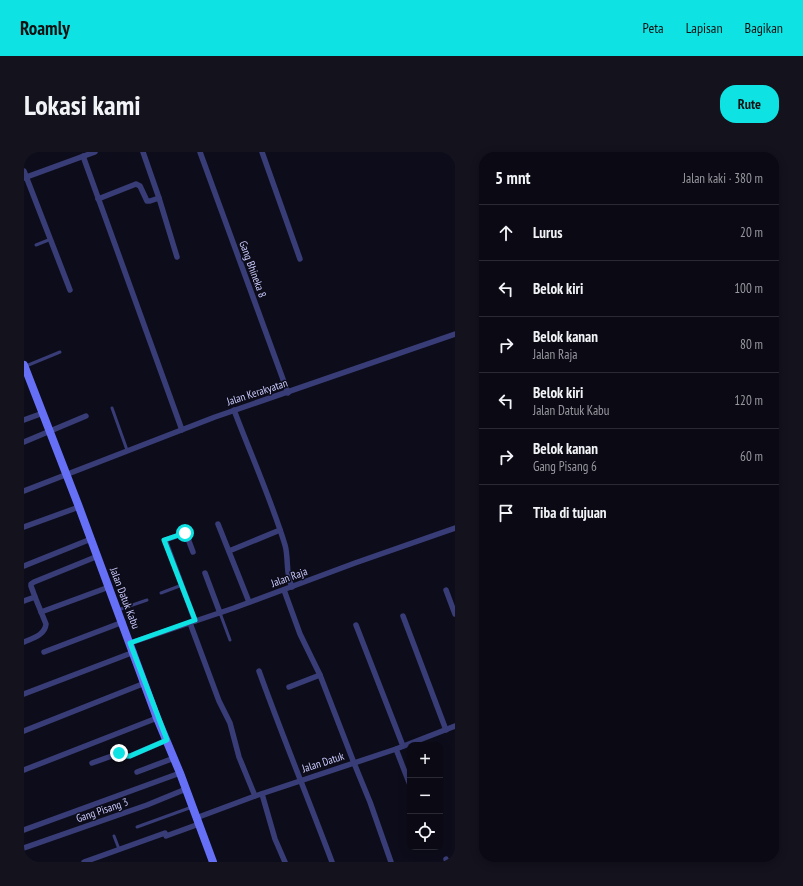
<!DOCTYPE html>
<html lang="id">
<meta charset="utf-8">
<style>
body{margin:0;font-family:"PT Sans Narrow",sans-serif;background:#13121d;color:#f1f3f6}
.controls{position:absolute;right:12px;bottom:12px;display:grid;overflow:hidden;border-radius:8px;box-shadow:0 2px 10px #0003}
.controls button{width:36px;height:36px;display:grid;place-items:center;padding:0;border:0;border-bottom:1px solid #2a2a34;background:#0a0914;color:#f1f3f6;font:20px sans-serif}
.stop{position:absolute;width:12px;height:12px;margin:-9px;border:3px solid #0ee2e2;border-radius:50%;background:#fff}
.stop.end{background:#0ee2e2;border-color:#fff;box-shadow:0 1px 4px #0008}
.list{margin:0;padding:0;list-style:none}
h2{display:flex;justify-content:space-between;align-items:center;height:52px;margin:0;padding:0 16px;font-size:17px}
h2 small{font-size:13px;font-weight:400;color:#999aa0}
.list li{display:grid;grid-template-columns:26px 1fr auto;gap:12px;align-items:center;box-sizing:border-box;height:56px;padding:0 16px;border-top:1px solid #2a2a34}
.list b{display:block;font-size:15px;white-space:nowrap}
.list p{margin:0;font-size:13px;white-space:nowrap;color:#999aa0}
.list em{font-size:13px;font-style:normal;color:#999aa0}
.icon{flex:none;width:22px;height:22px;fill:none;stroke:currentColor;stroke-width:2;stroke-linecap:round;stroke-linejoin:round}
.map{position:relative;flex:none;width:431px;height:710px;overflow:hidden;border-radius:16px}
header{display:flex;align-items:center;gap:24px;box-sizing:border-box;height:56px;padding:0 20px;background:#0ee2e2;color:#111}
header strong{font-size:19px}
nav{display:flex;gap:22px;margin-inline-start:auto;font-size:14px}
.intro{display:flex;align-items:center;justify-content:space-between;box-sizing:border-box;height:96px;padding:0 24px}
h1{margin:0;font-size:28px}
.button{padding:10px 18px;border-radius:16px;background:#0ee2e2;color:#111;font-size:14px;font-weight:700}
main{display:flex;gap:24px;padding:0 24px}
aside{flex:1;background:#0a0914;border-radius:16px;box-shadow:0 2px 10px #0003}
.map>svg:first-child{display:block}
</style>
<header>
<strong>Roamly</strong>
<nav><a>Peta</a><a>Lapisan</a><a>Bagikan</a></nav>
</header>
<div class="intro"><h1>Lokasi kami</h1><a class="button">Rute</a></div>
<main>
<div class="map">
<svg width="431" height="710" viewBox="0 0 431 710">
<rect width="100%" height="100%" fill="#0d0c1a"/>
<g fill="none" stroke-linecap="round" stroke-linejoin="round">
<g stroke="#393d77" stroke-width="3">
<path d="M12,93L27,87"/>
<path d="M2,214L36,200"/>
<path d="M88,256L103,298"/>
<path d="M137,441L158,433"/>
<path d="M94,458L123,448"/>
<path d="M196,461L206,488"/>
<path d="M113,675L168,655"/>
<path d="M90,684L95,697"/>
</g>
<g stroke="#393d77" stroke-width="5.5">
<path d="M119,0L135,46L153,105"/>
<path d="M176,0L264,241"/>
<path d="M238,0L276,107"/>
<path d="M59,4L158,278"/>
<path d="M0,19L46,138"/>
<path d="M0,26L71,0"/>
<path d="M74,47L112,32L116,34L123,49H126L135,46"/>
<path d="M210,258C227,303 247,347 261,393C265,407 261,421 268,435"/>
<path d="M0,268L19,261"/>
<path d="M0,290L62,264"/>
<path d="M0,339L191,265L431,182"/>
<path d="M194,372L225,450"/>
<path d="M0,375L55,355"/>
<path d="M205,399L256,378"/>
<path d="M169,400L163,384L161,381L141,388L171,469"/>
<path d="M0,414L67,387"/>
<path d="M181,421L196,461"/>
<path d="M260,438L276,482L296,523L330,611L346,650L367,710"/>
<path d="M422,438L431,462"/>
<path d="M0,449L11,445L7,434V432L10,430L74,404"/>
<path d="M17,460L85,435"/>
<path d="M379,464L422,578"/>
<path d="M166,471L195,549L206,571L215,605L231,644"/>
<path d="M332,473L379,594"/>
<path d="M0,490C9,486 21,483 22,472L11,445"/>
<path d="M106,491L210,456L331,411L431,376"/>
<path d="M20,500L99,470"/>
<path d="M235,519C258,583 284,646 308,710"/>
<path d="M265,535L296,523"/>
<path d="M0,542L110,500"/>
<path d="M0,579L121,531"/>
<path d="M372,597L386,633"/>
<path d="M68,611L96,601L103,604H106L143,588"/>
<path d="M0,618L133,566"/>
<path d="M113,620L150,606"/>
<path d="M238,642L251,687L261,710"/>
<path d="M172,666L231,644L372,597L431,574"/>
<path d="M0,678L156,621"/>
<path d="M0,696L123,653L162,637"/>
<path d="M422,707L423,710"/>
<path d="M60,710L141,681L142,684L175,672"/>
</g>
<path stroke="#6670f6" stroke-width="8" d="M0,213L55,355L133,566L156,621L189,710"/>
</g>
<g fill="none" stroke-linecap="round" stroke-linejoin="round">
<path stroke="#0ee2e2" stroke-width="5" d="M95,601H96L103,604H106L143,588L106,491L171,468L140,388L161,381"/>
</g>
<g text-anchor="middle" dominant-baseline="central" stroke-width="3" stroke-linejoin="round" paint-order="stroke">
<g font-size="11" fill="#c9c9fc" stroke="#0d0c1a">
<text transform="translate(229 117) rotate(70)">Gang Bhineka 8</text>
<text transform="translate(233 240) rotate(-18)">Jalan Kerakyatan</text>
<text transform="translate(265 425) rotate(-20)">Jalan Raja</text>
<text transform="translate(101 446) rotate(69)">Jalan Datuk Kabu</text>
<text transform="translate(299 610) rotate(-18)">Jalan Datuk</text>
<text transform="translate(78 658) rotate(-19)">Gang Pisang 3</text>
</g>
</g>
</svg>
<div class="controls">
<button>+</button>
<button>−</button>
<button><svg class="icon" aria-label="locate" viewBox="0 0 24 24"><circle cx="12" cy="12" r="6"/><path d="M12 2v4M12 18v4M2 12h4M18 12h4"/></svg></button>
</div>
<div class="stop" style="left:161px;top:381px"></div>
<div class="stop end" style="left:95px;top:601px"></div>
</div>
<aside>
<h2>5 mnt<small>Jalan kaki · 380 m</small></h2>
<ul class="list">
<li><svg class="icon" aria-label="ahead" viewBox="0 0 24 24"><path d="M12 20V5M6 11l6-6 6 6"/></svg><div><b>Lurus</b></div><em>20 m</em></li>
<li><svg class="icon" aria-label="left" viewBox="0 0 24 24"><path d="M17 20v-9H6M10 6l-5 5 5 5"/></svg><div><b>Belok kiri</b></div><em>100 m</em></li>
<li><svg class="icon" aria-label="right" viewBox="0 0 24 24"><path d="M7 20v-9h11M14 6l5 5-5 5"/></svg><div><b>Belok kanan</b><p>Jalan Raja</p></div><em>80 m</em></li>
<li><svg class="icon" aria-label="left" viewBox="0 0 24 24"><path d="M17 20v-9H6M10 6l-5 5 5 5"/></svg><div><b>Belok kiri</b><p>Jalan Datuk Kabu</p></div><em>120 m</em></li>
<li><svg class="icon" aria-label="right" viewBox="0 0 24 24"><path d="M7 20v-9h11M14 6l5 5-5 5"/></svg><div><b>Belok kanan</b><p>Gang Pisang 6</p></div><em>60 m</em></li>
<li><svg class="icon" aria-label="arrive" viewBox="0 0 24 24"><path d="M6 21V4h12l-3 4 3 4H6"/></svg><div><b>Tiba di tujuan</b></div></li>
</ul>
</aside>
</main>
